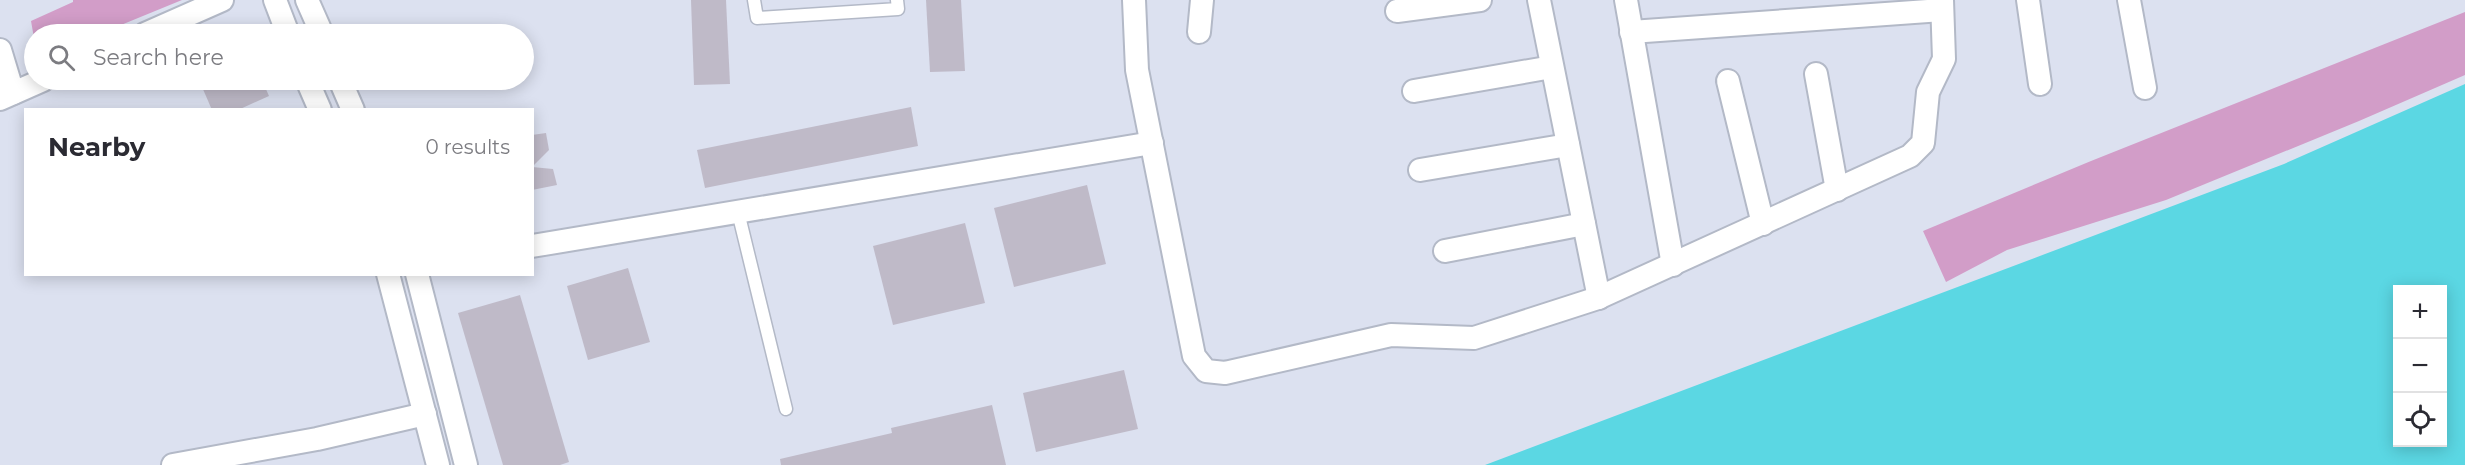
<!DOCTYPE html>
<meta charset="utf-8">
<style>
body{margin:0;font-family:Montserrat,sans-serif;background:#f2f2f3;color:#2b2b33}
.controls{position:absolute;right:18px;bottom:18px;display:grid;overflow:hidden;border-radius:0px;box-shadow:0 3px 15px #0003}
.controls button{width:54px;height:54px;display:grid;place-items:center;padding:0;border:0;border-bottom:2px solid #e1e1e2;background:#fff;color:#2b2b33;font:30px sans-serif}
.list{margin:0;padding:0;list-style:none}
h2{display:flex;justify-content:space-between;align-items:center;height:78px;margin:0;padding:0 24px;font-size:26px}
h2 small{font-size:20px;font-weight:400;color:#7c7c81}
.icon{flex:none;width:33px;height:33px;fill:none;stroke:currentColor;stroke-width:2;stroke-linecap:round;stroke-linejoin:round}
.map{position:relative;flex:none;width:2465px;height:465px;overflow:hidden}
.search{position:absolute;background:#fff;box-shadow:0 3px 15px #0003;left:24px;top:24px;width:510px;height:66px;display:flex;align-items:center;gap:15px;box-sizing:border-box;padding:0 21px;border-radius:33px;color:#7c7c81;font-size:22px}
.panel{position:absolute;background:#fff;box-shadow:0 3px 15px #0003;left:24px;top:108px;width:510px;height:168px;border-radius:0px}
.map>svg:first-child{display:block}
</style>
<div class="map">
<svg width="2465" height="465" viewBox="0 0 2465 465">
<rect width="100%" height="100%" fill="#dce1f0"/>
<g fill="#d29dc8">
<path d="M73,0H182L99,34H34V38L31,21L73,2Z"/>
<path d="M2465,12V75L2359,121L2166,200L2007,250L1946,282L1923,231L2091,161Z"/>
</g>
<path fill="#5bd7e3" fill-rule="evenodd" d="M2465,84V465H1485L2284,164ZM2398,290H2442V442H2398Z"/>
<g fill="#bfbac8">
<path d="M691,0H726L730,84L694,85Z"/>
<path d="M926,0H961L965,71L930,72Z"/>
<path d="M199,80H262L269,96L238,110H212Z"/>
<path d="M911,107L918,146L705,188L697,150Z"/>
<path d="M546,133L549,150L532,167V135Z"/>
<path d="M532,167L553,169L557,185L532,190Z"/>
<path d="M1087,185L1106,264L1014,287L994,208Z"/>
<path d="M965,223L985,303L893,325L873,246Z"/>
<path d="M628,268L650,342L588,360L567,286Z"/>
<path d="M520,295L569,462L560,465H503L458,313Z"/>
<path d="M1124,370L1138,429L1036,452L1023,393Z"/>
<path d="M992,405L1006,465H781L780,459L892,433L891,428Z"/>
</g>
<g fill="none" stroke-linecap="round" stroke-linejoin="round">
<g stroke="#b3b9c7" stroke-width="15">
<g id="service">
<path d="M754,0L757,18L898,9L897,0"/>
<path d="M738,212L786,409"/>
</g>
</g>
<g stroke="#b3b9c7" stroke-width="26">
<g id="minor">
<path d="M275,0L288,34"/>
<path d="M307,0L322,34"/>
<path d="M1134,0L1137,70L1194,356L1206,371L1225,373L1391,335L1474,338L1598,298L1910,156L1923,143L1928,92L1944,59L1942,0"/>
<path d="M1539,0L1599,298"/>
<path d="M1626,0L1673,265"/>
<path d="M2028,0L2040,84"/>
<path d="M2129,0L2145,88"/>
<path d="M1397,11L1480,0"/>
<path d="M1199,32L1202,0"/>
<path d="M1631,32L1942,10"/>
<path d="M145,34L222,0"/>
<path d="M0,50L13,93"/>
<path d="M1816,74L1837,190"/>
<path d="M307,80L320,110"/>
<path d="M340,80L353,110"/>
<path d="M1728,81L1763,224"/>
<path d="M1414,91L1552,67"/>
<path d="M0,99L43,80"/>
<path d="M1420,170L1568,145"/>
<path d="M532,246L1152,143"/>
<path d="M1445,251L1584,224"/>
<path d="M388,274L438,465"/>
<path d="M417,274L466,465"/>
<path d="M173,465L317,439L425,414"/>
</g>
</g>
<use href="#service" stroke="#fff" stroke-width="12"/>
<use href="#minor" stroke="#fff" stroke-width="22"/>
</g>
</svg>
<div class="controls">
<button>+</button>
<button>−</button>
<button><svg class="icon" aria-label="locate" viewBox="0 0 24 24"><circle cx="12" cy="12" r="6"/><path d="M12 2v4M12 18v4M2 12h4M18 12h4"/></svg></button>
</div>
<div class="search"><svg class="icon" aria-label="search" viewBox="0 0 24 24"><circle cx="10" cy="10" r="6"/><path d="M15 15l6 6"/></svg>Search here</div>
<section class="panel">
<h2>Nearby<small>0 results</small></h2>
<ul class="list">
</ul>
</section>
</div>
